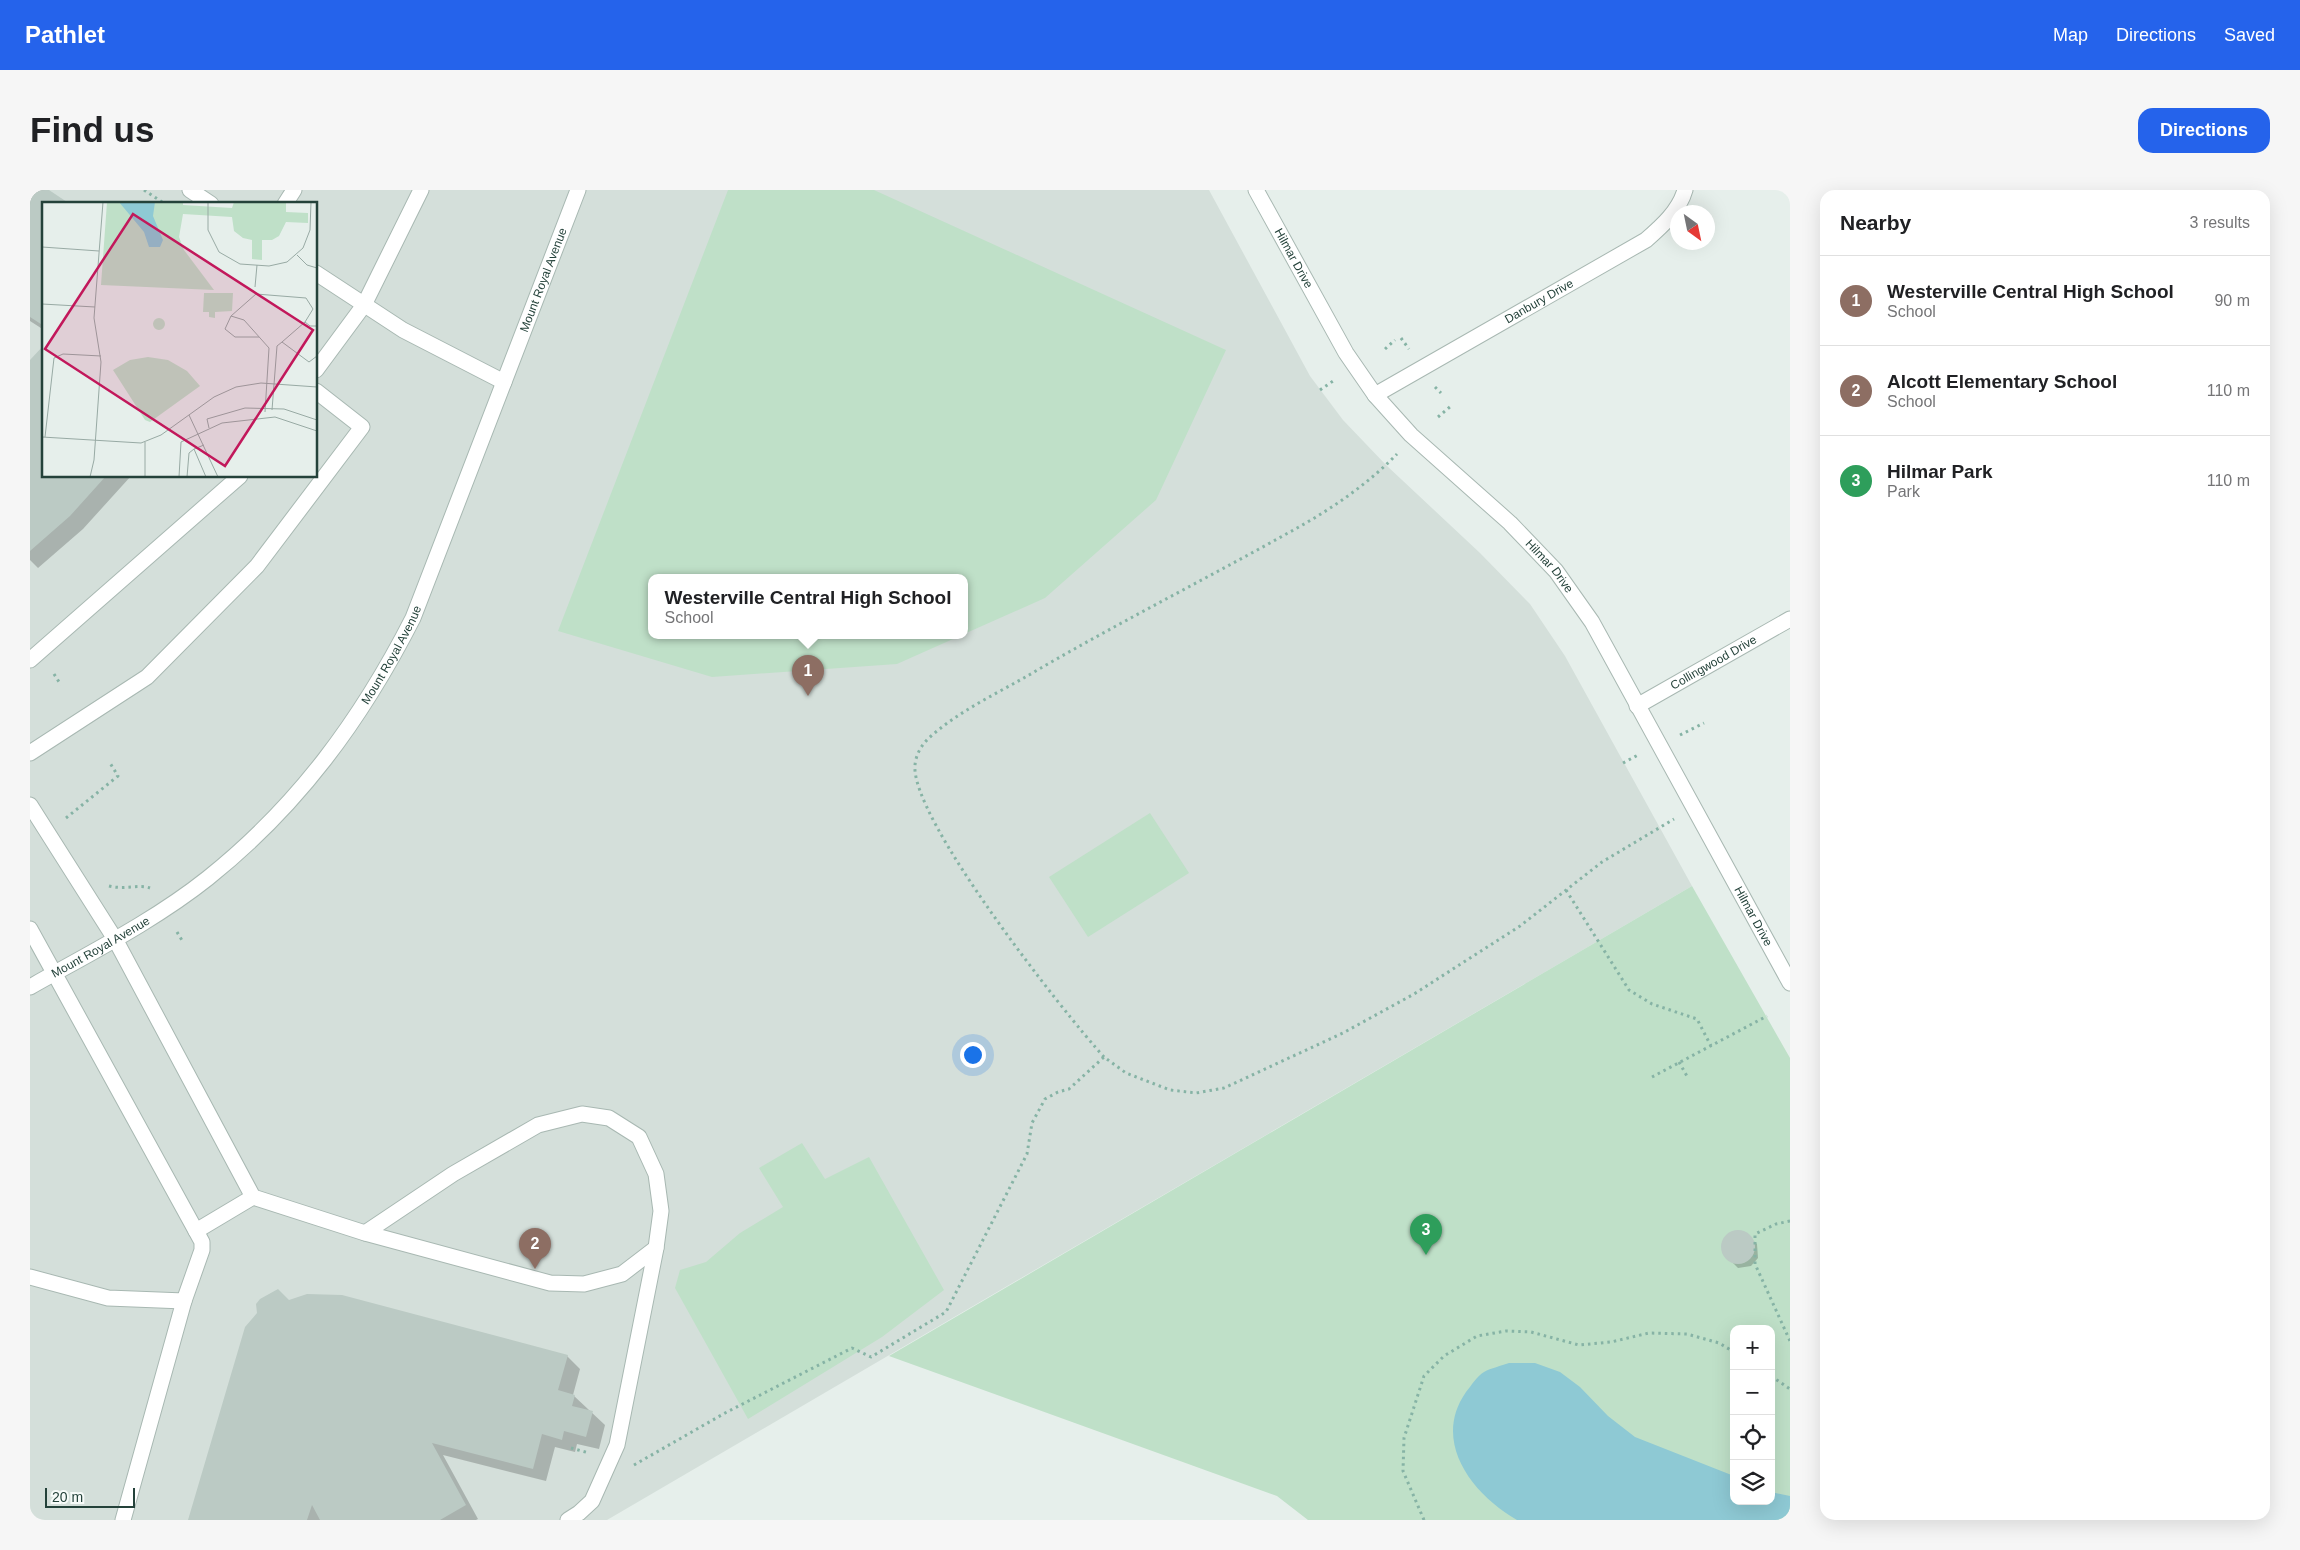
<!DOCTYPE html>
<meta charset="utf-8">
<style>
body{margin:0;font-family:Arial,sans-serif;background:#f6f6f6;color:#202124}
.controls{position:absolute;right:15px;bottom:15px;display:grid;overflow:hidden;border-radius:10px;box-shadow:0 5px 20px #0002}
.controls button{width:45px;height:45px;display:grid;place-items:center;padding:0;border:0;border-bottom:1px solid #e0e0e0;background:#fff;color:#202124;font:25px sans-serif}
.compass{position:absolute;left:1640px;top:15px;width:45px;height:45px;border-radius:50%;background:#fff;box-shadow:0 5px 20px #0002;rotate:147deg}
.scale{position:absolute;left:15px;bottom:12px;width:90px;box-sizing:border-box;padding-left:5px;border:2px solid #24423a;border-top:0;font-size:14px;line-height:18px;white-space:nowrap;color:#24423a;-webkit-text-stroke:4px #f7fbf9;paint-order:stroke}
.you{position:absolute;left:942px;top:864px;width:18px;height:18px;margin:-12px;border:4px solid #fff;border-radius:50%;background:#1a73e8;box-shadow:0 0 0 8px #1a73e833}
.badge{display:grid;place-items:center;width:32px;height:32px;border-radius:50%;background:#2563eb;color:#fff;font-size:16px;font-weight:700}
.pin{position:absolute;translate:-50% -41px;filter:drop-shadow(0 1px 2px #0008)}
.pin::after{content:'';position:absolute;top:26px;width:18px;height:15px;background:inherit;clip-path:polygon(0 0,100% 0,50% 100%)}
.popup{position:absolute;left:618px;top:384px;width:320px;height:65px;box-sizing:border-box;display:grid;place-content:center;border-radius:10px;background:#fff;filter:drop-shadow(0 1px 4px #0005);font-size:16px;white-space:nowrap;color:#757577}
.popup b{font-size:19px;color:#202124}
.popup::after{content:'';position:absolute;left:50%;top:100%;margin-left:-10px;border:10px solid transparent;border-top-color:#fff}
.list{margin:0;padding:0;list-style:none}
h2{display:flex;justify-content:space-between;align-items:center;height:65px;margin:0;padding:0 20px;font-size:21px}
h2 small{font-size:16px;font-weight:400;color:#757577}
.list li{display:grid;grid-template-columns:32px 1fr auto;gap:15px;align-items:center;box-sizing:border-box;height:90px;padding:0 20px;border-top:1px solid #e0e0e0}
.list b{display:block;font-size:19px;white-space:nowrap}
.list p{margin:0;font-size:16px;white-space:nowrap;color:#757577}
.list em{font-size:16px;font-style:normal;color:#757577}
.icon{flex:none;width:28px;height:28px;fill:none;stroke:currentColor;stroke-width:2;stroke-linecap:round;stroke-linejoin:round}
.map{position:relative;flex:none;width:1760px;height:1330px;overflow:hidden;border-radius:15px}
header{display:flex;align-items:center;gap:30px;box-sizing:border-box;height:70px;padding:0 25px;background:#2563eb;color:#fff}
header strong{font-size:24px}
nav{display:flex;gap:28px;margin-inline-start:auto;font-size:18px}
.intro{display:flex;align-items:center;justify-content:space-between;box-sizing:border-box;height:120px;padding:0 30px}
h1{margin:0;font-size:35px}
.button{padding:12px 22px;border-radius:15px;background:#2563eb;color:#fff;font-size:18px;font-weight:700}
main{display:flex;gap:30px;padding:0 30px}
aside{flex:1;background:#fff;border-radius:15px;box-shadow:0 5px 20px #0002}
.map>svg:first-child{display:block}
</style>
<header>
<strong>Pathlet</strong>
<nav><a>Map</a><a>Directions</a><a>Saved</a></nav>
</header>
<div class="intro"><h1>Find us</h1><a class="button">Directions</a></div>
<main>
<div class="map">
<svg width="1760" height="1330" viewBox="0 0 1760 1330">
<rect width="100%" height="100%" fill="#e6efeb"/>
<path fill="#d4dfda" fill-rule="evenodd" d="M0,0H1179L1280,186L1313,230L1356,275L1450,363L1500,414L1535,466L1662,696L577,1330H0ZM14,14H286V286H14ZM622,387H934V445H622Z"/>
<g fill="#bfe0c8" fill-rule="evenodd">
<path d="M698,0H844L1196,160L1126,310L1015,408L934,444V387H622V445H932L867,474L682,487L528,441Z"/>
<path d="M1120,623L1159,683L1058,747L1019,687Z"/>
<path d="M1662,696L1760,868V1330H1278L1247,1306L859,1166ZM1704,1139H1741V1311H1704Z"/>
<path d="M772,953L795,989L839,967L914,1100L852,1147L718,1229L645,1098L650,1080L676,1072L710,1043L753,1017L729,978Z"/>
</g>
<path fill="#8ec9d4" d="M1479,1173H1505L1530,1182L1550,1197L1578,1226L1605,1247L1704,1286V1311H1741V1302L1760,1306V1330H1487C1443,1305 1401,1252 1436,1202C1441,1196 1447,1186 1454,1182C1461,1178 1471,1176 1479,1173Z"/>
<g fill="#0003">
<path d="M0,0H17L14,14V140L0,131Z"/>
<path d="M0,172L14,286H101L53,339L8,378L0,370Z"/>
<path d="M1713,1042L1727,1054L1728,1068L1721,1076L1708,1078L1694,1064L1693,1052L1701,1043Z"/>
<path d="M259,1111L537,1166L550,1179L543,1205L575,1235L569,1259L547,1254L545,1262L525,1257L516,1291L413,1265L448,1329L446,1330H159Z"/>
</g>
<g fill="#bbcac4">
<path d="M6,0H19L40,14H14V136L0,127V5L2,6Z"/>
<path d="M14,155V286H76L40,326L0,361V170Z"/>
<circle cx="1708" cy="1057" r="17"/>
<path d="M248,1099L259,1110L277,1104L312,1105L538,1165L528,1200L545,1205L542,1216L563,1221L556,1247L534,1241L532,1250L512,1244L503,1279L402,1253L436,1315L410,1330H290L282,1315L277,1330H158L215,1137L227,1123L226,1114L230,1109Z"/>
</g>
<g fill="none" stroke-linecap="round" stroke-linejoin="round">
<g stroke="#a8b8b2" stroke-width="17">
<g id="service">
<path d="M160,0L181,14"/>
<path d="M255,14L264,0"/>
<path d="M286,83L373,140L474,192"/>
<path d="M286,180L334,115L391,0"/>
<path d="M0,470L210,286"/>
<path d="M0,563L117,487L227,376L332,237L286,201"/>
<path d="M0,615L85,749L223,1007L335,1043L520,1093L554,1094L592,1084L626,1058"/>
<path d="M0,739L166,1041L172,1052V1060L154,1111L78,1108L0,1087"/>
<path d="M166,1041L223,1007"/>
<path d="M335,1043L423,984L508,935L552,924L579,928L609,947L626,984L631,1021L626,1058L587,1255L562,1311L549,1323L538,1330"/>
<path d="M93,1330L154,1111"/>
</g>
</g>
<g stroke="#a8b8b2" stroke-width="17">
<g id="minor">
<path id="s1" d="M1226,0L1316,163L1345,205L1381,245L1480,333L1526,381L1562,432L1760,793"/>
<path id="s2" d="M1345,205L1616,50C1632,36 1649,21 1655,0"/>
<path id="s3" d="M1607,516L1760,429"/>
</g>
</g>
<g stroke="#a8b8b2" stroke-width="17">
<g id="tertiary">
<path id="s4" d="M0,797C60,763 124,731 178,688C268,616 331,530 383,428L548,0"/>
</g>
</g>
<g stroke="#86b3a5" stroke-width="3" stroke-dasharray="2.5 4" stroke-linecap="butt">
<path d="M114,0L135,14"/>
<path d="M1371,148L1379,159"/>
<path d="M1355,159L1365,150"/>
<path d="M1405,197L1411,203"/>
<path d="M1290,200L1306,189"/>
<path d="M1408,227L1421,216"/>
<path d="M24,484L31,495"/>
<path d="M1650,545L1674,533"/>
<path d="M1593,573L1608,565"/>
<path d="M36,628L88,586L80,573"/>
<path d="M79,696C94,700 109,694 120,698"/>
<path d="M1536,700L1599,800L1622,814L1667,829L1681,856"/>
<path d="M147,742L153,752"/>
<path d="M1074,867C1034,823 880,628 885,575C886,564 892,554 900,547C929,521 966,504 999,485C1084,435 1172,391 1258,343C1297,322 1336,296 1367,264"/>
<path d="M1649,872L1658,888"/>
<path d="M1622,887L1737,826"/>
<path d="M1760,1031L1746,1034L1725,1044V1074L1760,1151"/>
<path d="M1741,1186L1760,1199"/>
<path d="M541,1258L559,1263"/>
<path d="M604,1275L695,1223L822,1158L841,1167L916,1122L997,964L1002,933L1015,909L1028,902L1039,899L1074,867L1096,883L1140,900L1166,903L1194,898L1313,843L1384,804L1490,736L1572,672L1644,629"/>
<path d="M1394,1330L1373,1281L1374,1248L1394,1186L1414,1166L1447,1146L1476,1141L1501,1142L1549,1155L1581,1152L1619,1143L1657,1144L1689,1153L1704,1162"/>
</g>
<use href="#service" stroke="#fff" stroke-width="15"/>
<use href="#minor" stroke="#fff" stroke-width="15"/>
<use href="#tertiary" stroke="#fff" stroke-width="15"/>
</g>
<g text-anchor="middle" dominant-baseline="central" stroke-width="4.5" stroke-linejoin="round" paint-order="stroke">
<g font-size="12" fill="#24423a" stroke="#f7fbf9">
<text stroke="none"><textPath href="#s1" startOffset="78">Hilmar Drive</textPath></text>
<text stroke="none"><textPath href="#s4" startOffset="905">Mount Royal Avenue</textPath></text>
<text stroke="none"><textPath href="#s2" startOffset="189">Danbury Drive</textPath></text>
<text stroke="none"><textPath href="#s1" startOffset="482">Hilmar Drive</textPath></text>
<text stroke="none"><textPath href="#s4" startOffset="500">Mount Royal Avenue</textPath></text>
<text stroke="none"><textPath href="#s3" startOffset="88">Collingwood Drive</textPath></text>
<text stroke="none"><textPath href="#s1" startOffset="888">Hilmar Drive</textPath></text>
<text stroke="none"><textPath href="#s4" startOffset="81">Mount Royal Avenue</textPath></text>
</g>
</g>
<g transform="translate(12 12)">
<rect width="275" height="275" fill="#e6efeb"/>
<path d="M65,0H141V3L190,6L192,0H244V10L266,11V21L244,20L237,34L230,38H220V58L210,57V38L201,36L192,29L190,15L141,12L137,35L142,48L172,88L59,83ZM162,91H191L190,109L173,110V116L167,115V110H161ZM111 122a6 6 0 1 1 12 0a6 6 0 1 1-12 0ZM106,155L126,158L145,169L158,184L108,220L103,218L71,168L88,158Z" fill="#bfe0c8"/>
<path d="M77,0H113L111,14L121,38L118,45H107L102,30Z" fill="#8ec9d4"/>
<path fill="none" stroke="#98aaa4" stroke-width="1" d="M166,0V28L177,50L198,62L227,64L245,60L261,46L268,28L269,0M0,45L57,49M255,53L265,63L275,66M213,85L215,63M0,102L53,105M189,114L202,118L227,146L223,210M217,135H193L183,127L189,114L214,92L264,96L271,107L263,120L268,124H275M240,140L263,120M230,208L235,144L240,140L267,160L275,154M147,213L176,275M167,226L165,217L203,206L242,207L275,218M0,235L99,241L119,233L172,195L194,185L219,181L275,185M3,235L12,156L21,152L59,154M103,240V275M162,243L152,247L164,275M48,275L52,258L59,160L52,116L61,0M137,275L139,240L180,221L233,215L275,229M145,275L147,251L152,247"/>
<path fill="#c2185b" fill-opacity="0.15" stroke="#c2185b" stroke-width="2.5" d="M91,12L271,128L183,264L3,147Z"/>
<rect width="275" height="275" fill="none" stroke="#24423a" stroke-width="2.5"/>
</g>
</svg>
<div class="controls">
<button>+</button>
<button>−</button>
<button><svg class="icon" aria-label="locate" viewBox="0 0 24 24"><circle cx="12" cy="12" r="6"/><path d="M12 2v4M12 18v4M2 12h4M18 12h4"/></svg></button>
<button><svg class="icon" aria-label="layers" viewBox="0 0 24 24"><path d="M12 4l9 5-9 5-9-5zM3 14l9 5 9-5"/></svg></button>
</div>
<svg class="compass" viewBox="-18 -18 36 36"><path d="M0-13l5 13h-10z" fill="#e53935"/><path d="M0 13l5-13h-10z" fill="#757577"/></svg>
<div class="scale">20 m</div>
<div class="you"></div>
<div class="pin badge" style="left:778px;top:506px;background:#8d6e63">1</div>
<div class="popup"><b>Westerville Central High School</b>School</div>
<div class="pin badge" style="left:505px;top:1079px;background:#8d6e63">2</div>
<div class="pin badge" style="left:1396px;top:1065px;background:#2e9e5b">3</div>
</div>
<aside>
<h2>Nearby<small>3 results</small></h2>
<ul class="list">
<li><span class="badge" style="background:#8d6e63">1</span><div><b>Westerville Central High School</b><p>School</p></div><em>90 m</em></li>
<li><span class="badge" style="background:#8d6e63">2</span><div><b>Alcott Elementary School</b><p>School</p></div><em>110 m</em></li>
<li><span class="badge" style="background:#2e9e5b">3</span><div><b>Hilmar Park</b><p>Park</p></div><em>110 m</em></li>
</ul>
</aside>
</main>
